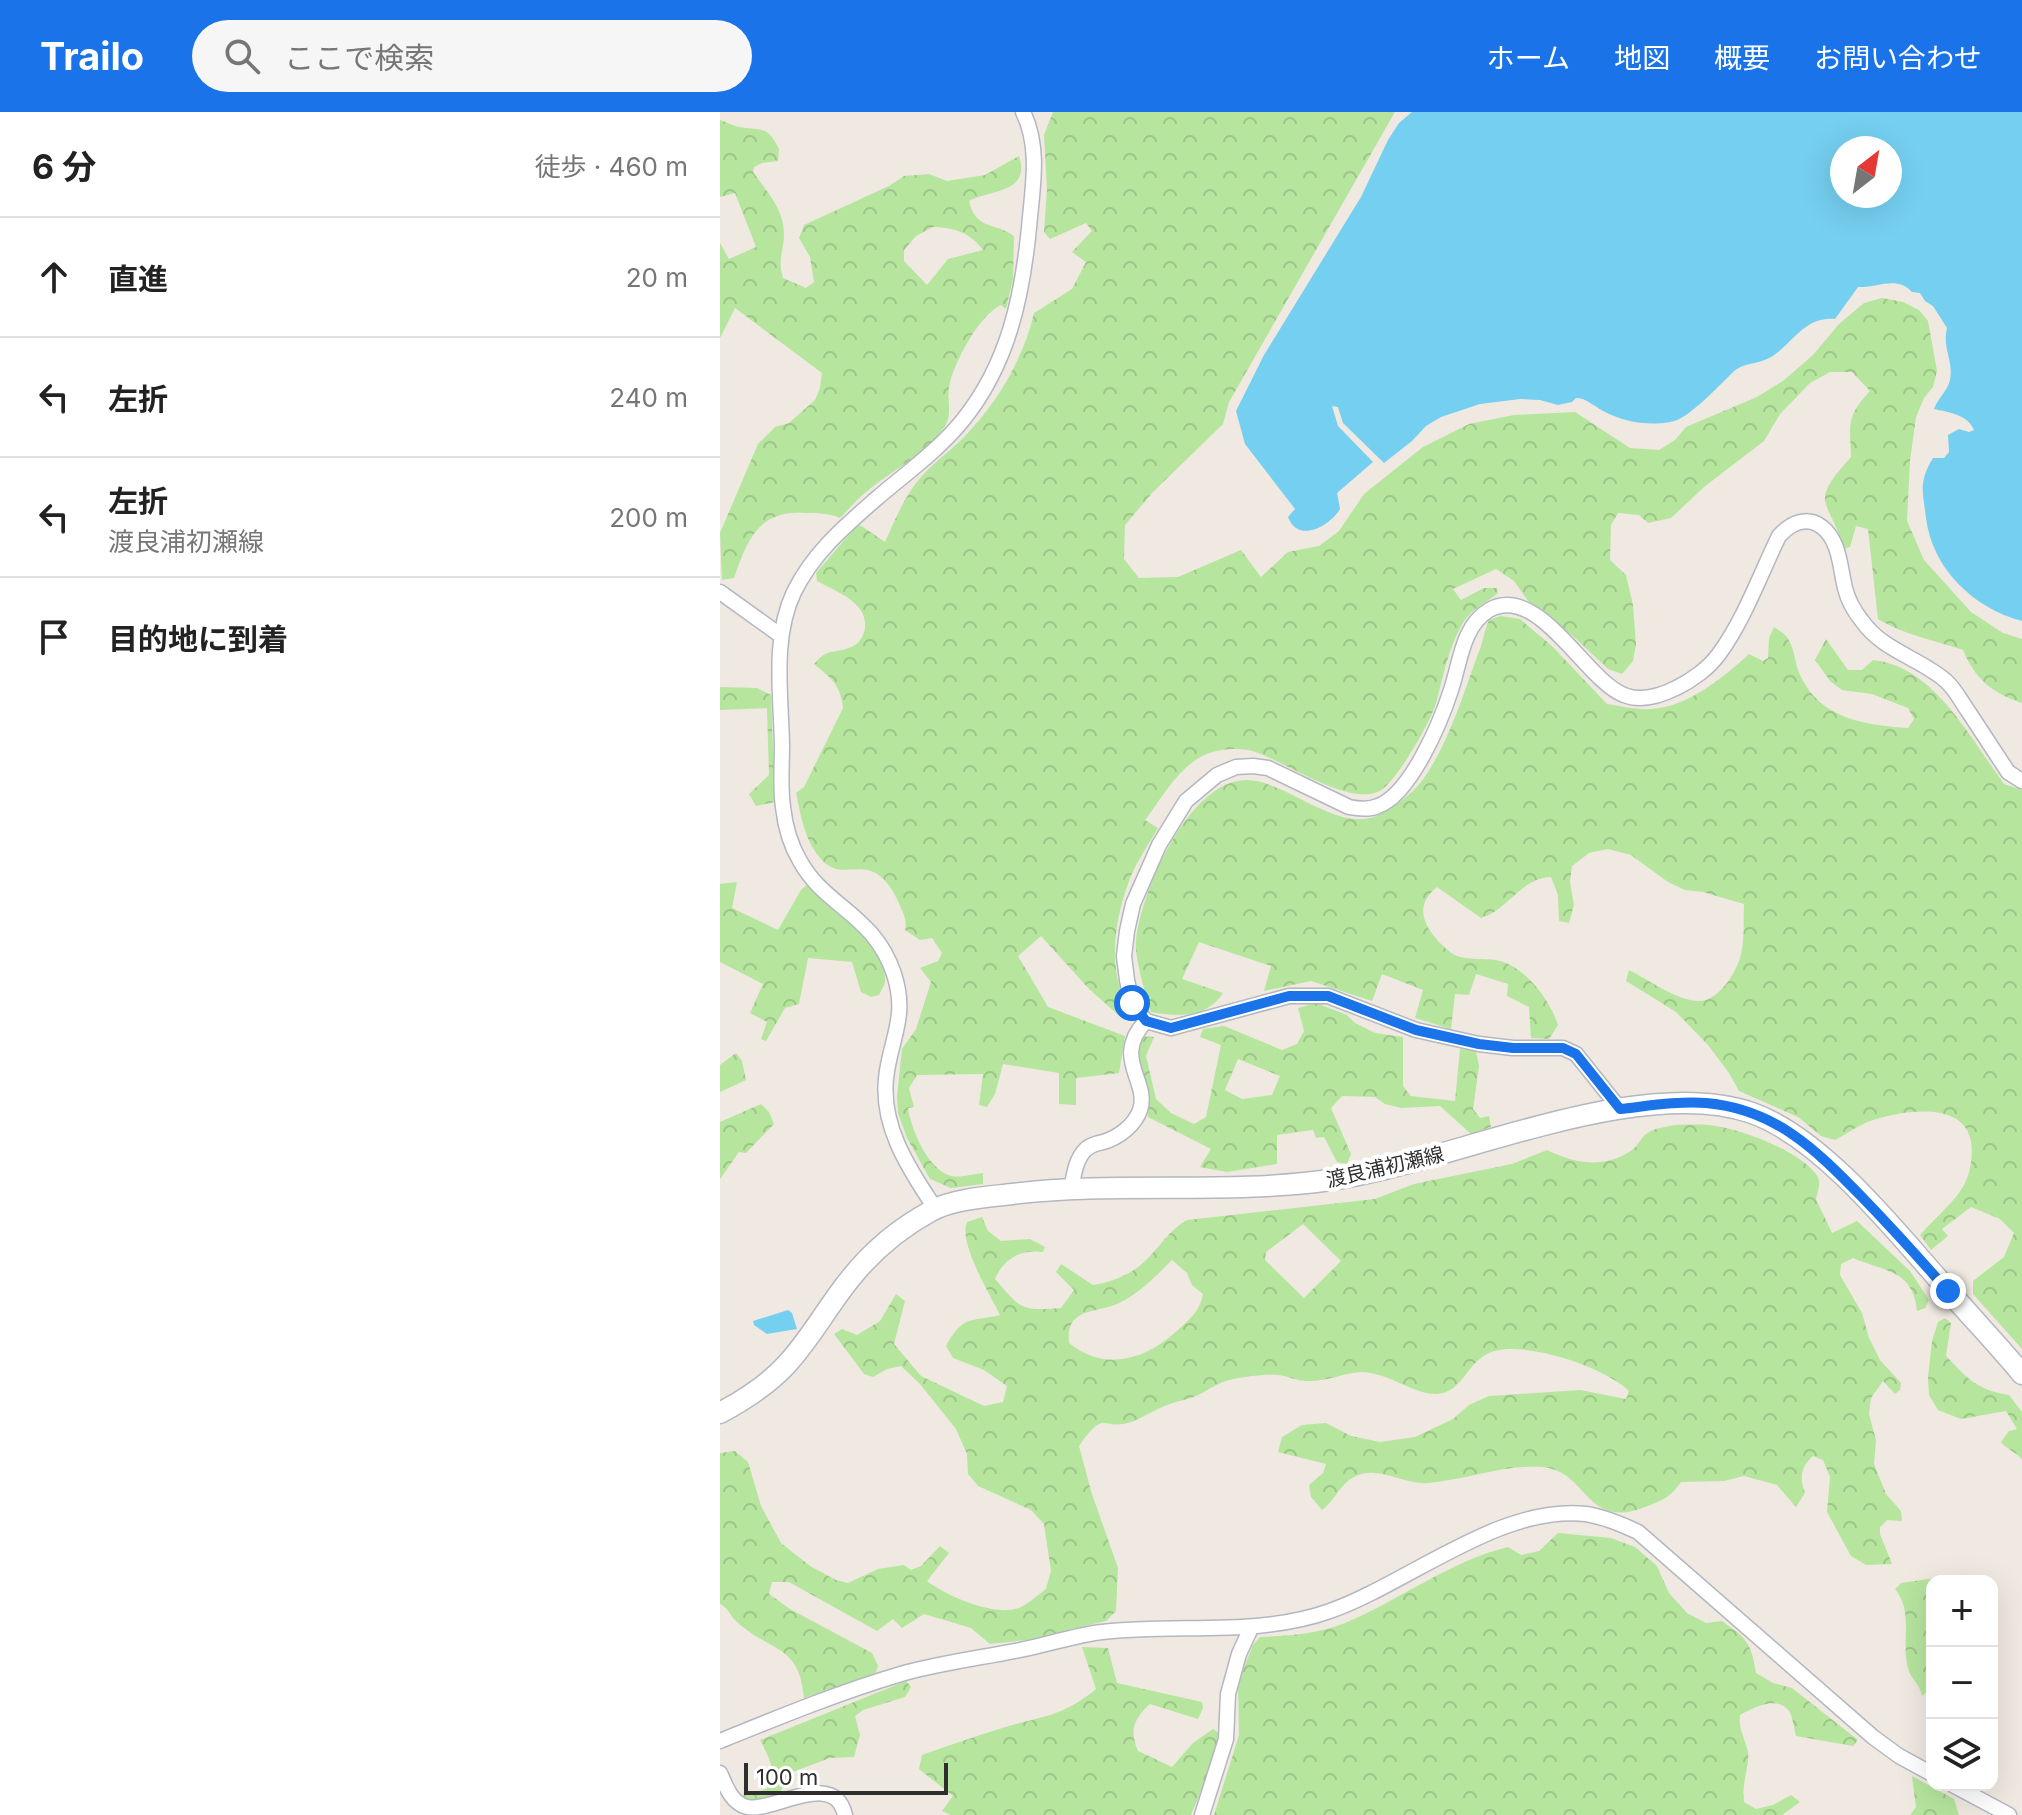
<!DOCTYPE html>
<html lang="ja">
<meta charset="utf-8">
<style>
body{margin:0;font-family:Inter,"Noto Sans JP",sans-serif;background:#f6f6f6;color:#222}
.controls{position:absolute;right:24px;bottom:24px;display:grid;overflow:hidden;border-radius:16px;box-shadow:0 8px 32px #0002}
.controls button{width:72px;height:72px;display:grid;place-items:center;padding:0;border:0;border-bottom:2px solid #e0e0e0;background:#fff;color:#222;font:40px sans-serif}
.compass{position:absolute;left:1110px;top:24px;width:72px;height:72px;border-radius:50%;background:#fff;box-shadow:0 8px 32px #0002;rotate:31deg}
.scale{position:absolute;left:24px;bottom:20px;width:204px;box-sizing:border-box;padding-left:8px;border:4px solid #2e2e2e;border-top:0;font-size:22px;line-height:28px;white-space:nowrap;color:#2e2e2e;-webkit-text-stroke:6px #fff;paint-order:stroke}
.stop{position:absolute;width:24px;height:24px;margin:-18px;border:6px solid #1a73e8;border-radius:50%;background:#fff}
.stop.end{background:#1a73e8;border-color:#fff;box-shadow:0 2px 8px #0008}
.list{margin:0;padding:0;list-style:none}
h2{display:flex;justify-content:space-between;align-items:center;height:104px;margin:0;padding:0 32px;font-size:34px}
h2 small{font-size:26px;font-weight:400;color:#767676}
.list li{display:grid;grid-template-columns:52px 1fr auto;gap:24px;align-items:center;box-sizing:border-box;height:120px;padding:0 32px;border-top:2px solid #e0e0e0}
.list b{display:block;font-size:30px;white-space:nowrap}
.list p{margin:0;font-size:26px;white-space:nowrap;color:#767676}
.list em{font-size:26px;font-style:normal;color:#767676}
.icon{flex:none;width:44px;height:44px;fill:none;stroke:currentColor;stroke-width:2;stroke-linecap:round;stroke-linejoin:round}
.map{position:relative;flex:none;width:1302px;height:1703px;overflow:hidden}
header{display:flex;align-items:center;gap:48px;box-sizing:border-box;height:112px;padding:0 40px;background:#1a73e8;color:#fff}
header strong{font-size:38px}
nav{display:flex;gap:44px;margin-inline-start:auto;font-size:28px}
.search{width:560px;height:72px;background:#f6f6f6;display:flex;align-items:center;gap:20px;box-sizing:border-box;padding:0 28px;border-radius:44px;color:#767676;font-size:30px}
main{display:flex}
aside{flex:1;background:#fff}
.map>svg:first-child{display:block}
</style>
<header>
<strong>Trailo</strong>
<div class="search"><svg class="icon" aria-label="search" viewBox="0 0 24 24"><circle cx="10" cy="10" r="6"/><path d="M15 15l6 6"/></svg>ここで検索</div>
<nav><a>ホーム</a><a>地図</a><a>概要</a><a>お問い合わせ</a></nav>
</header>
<main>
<aside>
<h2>6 分<small>徒歩 · 460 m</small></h2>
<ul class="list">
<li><svg class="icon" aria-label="ahead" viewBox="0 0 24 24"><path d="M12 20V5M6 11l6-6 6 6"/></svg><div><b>直進</b></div><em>20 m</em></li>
<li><svg class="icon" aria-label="left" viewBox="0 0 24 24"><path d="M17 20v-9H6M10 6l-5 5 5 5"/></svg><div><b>左折</b></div><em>240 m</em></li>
<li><svg class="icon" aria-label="left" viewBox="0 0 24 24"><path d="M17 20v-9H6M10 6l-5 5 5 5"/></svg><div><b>左折</b><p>渡良浦初瀬線</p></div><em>200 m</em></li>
<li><svg class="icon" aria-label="arrive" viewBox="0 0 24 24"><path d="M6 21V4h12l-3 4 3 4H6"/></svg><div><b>目的地に到着</b></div></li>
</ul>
</aside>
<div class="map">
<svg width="1302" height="1703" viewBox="0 0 1302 1703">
<defs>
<pattern id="forest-crowns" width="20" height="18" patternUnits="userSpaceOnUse" patternTransform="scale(2)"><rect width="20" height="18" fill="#b6e59e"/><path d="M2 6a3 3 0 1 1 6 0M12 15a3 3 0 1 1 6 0" fill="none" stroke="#9dc588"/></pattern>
</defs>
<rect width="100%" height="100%" fill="#efe9e1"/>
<g fill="url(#forest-crowns)" fill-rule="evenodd">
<path d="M333,0H675L509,290L503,312L432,381L405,413L404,447L419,466L458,465L521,438L541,465L568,440L599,434L619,419L644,382L703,335L749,312L794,303L855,300L910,336L939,338L955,328L966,315L1037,285L1063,269L1093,243L1119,212L1144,191L1162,186L1183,190L1199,198L1208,209L1217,259L1213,275L1204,286L1196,305L1190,349L1187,409L1204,448L1251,500L1283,521L1302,527V591C1272,581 1255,567 1243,538C1214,528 1184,523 1158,507L1148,417L1136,414L1130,435L1124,437C1109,385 1087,394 1131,345C1130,312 1126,305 1150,279L1132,260H1110L1090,271L1060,302L1044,329L984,375L951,406L928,411L919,403L898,401L891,413L890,448L906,463L913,493L916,532L913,549L902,562L888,557L853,524L811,493L794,469L776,457L733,477L741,488L764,476H777L778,481C769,489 757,494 749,503C732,522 723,564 717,588C711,610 681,661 664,676C636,700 565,649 535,640C521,635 500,637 487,642C460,652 442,686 425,708L438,716C428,734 414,753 408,772C393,814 387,862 411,901L404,908L369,877L321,824L298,844L328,895L405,924L399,961L356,966V993L339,992V961L283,952L275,982L267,995L259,993L263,962L197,963L189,976L194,995L188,996C191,1017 208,1058 231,1064C240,1066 253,1062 263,1061V1072L231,1076L210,1067L187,1026L178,1001L177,984L182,937L196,917L211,870L200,856L218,849L222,841L212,826L200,828L185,818C188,807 182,800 178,789C152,734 126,773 103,749C85,731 81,705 76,681L84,675L123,596C121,573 110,565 94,552C109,534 116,543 133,534C140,531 145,522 145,514C147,490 115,479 97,469L96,461L134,417L140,413L165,430C175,408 185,383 201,365C214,350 232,338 246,323C278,290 304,245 314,201L352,177L366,150L352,140L372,119L366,111L330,127L324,120L327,77L324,23Z"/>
<path d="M0,8C6,10 13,14 20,15C43,19 47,13 59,37L58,49L42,51L34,55L33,60C47,80 64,97 64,122C64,141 57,144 63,166L86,176L94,170L90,145L79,126L84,113L169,74L184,64L209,62L227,69L265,63L299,44C311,82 270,77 249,89C256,119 276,110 294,124L293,167L286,197L281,193C259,203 233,252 229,275C227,287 232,302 226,312C209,341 172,358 146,380C137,387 129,397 120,406C109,401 97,401 84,401C38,398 27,429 14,466L2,468L0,421L38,332L55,315L69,311L95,288L100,276L102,261L15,196L0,226V131L9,147L36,135L15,81L0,85ZM213,115C233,115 251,121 263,138L228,147L207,173L184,149V138L196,124Z"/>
<path d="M781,504L800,507L832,534L887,592C901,594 917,598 931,597C968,595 1004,565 1029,542L1043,549L1048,546L1049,526L1054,515C1058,518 1066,522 1068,527C1075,537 1075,553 1080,563C1100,607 1145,613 1188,616L1194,607L1188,596L1152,582L1122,578L1110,569L1095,548L1106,527L1128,558H1142L1153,548C1214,554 1251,627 1284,672L1302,678V1237L1253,1182V1169L1284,1145L1294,1121L1280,1107L1251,1095L1222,1117L1228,1124L1211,1138L1200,1123C1213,1108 1237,1088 1245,1071C1251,1059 1253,1042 1251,1029C1243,988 1182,999 1153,1008C1140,1012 1127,1022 1115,1028L1101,1024L1078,1005L1019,979L1009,961L988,933L956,900L906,869L909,858C929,868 954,887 977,889C998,891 1017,860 1021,842C1025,826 1023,808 1024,792L983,780L965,778L948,770L911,743L888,737L869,741L852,754L850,770L854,793L849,811L839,809L838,783L831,765C801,766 789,797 761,806L717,775C693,794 704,815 722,833C727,837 731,842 737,844C755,850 775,843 792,854C813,866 831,891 838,913L829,927L811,926L809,895L787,884L788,872L756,862L749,883L735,882L731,917L695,906L703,878L662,862L652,889L591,869L544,879L551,854L479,830L462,867L503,881C487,906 458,905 431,900C426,883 414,845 416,829C421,780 468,669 526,668C564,667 620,723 658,703C672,696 691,683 701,670C727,636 743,583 758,542C763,531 764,519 769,508Z"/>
<path d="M0,575L37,576L51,583L55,690L36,694L29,682L49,663L47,596L0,598Z"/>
<path d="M17,770L12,796L58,818L81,778L88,772C114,794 162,829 165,865C166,871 162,877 159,883L151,885L141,880L132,850L88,846L79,892L65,896L46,929L41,927L47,910L30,901L43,872L0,850V772Z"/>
<path d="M596,891L627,903L635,911L655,921L683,925V974L691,984L735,989L740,937L756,939L759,954L753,997L760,1006L769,1004L771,1015L751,1022L720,994L681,996L665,992L655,985L622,984L611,996L631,1042L627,1052L617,1050L604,1025L596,1026L593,1018L557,1023V1052L507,1060L480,1055L491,1037L428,1005V987L417,945L419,924L434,925L426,944L436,987L451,1001L474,1012L486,1005L501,933L480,925L483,917L504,914L562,938L577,932L584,919L578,896ZM518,947L560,964L552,983L522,987L505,978Z"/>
<path d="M16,941L22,949L26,968L0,980V953Z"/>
<path d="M41,992L49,1000L54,1012L26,1041L19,1040L0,1067V1010Z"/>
<path d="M955,1013C966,1013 977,1012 987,1013C1017,1015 1078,1038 1096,1062C1102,1070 1098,1078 1096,1087L1112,1121L1137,1109L1190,1159L1209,1188L1205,1196L1197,1199C1193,1158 1166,1160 1133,1146L1121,1152L1120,1163L1142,1201L1149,1226L1160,1248L1181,1271L1180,1278L1175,1282L1163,1269L1151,1286L1149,1302L1156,1328L1154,1352L1166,1382L1181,1399L1182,1409L1167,1408L1160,1415V1422L1172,1452L1146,1453L1131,1444L1107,1400L1110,1365L1103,1348L1093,1344C1081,1355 1079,1365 1085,1381L1076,1395L1057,1373L1024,1364L1004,1369L961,1370C950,1385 945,1387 928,1394C864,1420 870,1360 823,1355C785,1352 746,1368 708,1371C685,1373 658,1353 636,1364C620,1371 615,1389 602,1398L591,1385L589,1373L603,1361L606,1352L558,1340L562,1325L582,1313L606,1311L631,1324L660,1330L695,1325L733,1307L749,1293L769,1284L860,1278L906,1287L909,1279C886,1255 798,1225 767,1242C746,1253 742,1280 717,1282C694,1283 668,1260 641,1260C623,1261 606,1270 587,1269C577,1269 568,1264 558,1263C543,1262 523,1265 509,1268C498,1271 487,1279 476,1284C467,1288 457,1289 447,1293C436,1297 425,1304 414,1309C381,1321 387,1294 359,1334L371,1379L398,1456L396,1499L386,1509L306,1528L270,1532L251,1516L204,1502L182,1516L173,1507L157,1519L69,1470H52L49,1482L70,1497L152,1541L158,1554L155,1563L84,1586C79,1531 51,1541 17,1510C10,1504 9,1496 0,1492V1341L15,1339L28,1350L41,1394L61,1431L90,1454L116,1468L128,1471L158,1457L184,1453L191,1458L201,1454L220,1434L229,1441L207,1469C226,1484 275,1505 299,1496C308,1492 318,1483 326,1477L331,1459L324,1412L311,1398L258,1374L248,1362L247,1342L236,1317L200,1272L181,1254L167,1257L153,1265L144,1262L114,1222L122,1217L137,1223L160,1209L176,1182L185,1189L174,1232L201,1264L264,1294L283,1290L287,1274L264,1258L233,1246L226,1234C243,1203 250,1210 280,1203C270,1182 238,1131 247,1110L262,1105L268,1119L281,1129L310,1127L325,1135L323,1140C301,1137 284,1146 275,1167C301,1197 300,1199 341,1196L354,1178L336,1160L341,1152L373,1173C389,1171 413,1162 425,1149C440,1135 449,1118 467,1108L655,1087L694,1072L792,1052L827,1038C855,1052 885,1057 912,1038C918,1034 920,1027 925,1023C932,1016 946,1015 955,1013ZM583,1112L621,1149L584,1186L545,1148L546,1140ZM452,1148L467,1161L472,1173L483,1182C480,1198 472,1205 460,1216C428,1247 386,1261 349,1231C345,1196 375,1201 397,1192C418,1183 437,1163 452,1148Z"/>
<path d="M1225,1206L1231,1211L1226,1244C1247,1266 1257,1278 1289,1283L1302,1300V1348C1297,1340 1287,1338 1281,1330L1289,1319L1297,1317L1286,1299L1241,1307L1218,1298L1209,1283L1208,1265L1212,1229L1218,1210Z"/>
<path d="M838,1421L891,1426L915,1435L937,1454L949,1481L967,1501L986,1511L1002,1509C1027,1527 1031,1530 1036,1561L1053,1571L1072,1576L1138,1628L1133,1634L1076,1624C1074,1617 1073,1605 1069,1599C1057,1583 1033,1596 1020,1603C1018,1616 1025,1626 1028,1640C1030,1654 1021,1671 1024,1690L1036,1697L1053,1693L1071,1683L1080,1690L1062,1703H494L519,1623L518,1571L533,1533L540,1525C568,1524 598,1522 625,1511C680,1488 730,1449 788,1435L801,1443L819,1439Z"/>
<path d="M1229,1464L1234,1469H1212V1575L1202,1584C1200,1572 1190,1566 1188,1556C1181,1529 1194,1500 1175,1477L1181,1471Z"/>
<path d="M362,1535L388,1536L397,1571L482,1590L483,1596L478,1607L430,1592C414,1606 409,1619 418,1639L452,1655L473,1631L493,1617L500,1622L494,1648L471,1703H231L222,1699L233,1684L199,1657L202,1643C227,1634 253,1625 279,1617C320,1604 341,1606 376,1577Z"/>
<path d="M186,1569L191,1575L185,1585L143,1598L135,1604L140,1623L134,1645L110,1646L70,1661C63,1684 47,1694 23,1686L24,1679C68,1684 52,1651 40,1628Z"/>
<path d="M1192,1664L1234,1687L1239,1703H1190L1196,1695Z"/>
</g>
<g fill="#75cff0" fill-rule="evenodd">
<path d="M692,0H1302V509C1253,496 1212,456 1206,406C1203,379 1198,371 1213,346H1224L1229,340L1228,323L1239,317L1249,320L1254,318C1248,303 1229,300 1214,297C1218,286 1228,278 1230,268C1234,249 1222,237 1227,216L1213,194L1205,189L1200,181L1192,180C1177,163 1157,176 1138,175L1115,207C1083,204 1073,233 1049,246C1038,252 1023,251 1014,259C1002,271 970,305 954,309C930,315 904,310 883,299C874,294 866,286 856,286L852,290L838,293L820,288L800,287L760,292L721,305L706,314L692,329L664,351L623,311L618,295L612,294L618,314L653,350L617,381L620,397C610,414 578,432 568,405L575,397L525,332L516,299L544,243L641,85L668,28L679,11ZM1122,36H1170V84H1122Z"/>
<path d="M68,1198L72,1201L77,1217L47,1222L34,1213L33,1209Z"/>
</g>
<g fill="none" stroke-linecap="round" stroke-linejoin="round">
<g stroke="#b4b7c1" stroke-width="17">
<g id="street">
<path d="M0,480L60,523"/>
<path d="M900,997L856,942L843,936H793L759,932L696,918L608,884H569L451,916L426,909L412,891L407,868L404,844L407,819L413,792L439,733L466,689L497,663L516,655L533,654L548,656L629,695C639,697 649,698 658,694C691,682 721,609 731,578C740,552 742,514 769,498C818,470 865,568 904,583C921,590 940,584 956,576C971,569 989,556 999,542C1024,508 1040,463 1059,424C1070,412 1086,403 1102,415C1120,429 1120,456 1125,476C1128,489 1134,499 1142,509C1163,539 1200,546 1226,569C1235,577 1241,589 1248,599C1261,619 1275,640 1288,660L1302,669"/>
<path d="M351,1078C354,1063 355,1048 366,1037C372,1032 376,1032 383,1030C398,1026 415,1013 420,998C430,969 391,946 426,909"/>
<path d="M215,1096C188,1056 158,1010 167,959C173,922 187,902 174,862C154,802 105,795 80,749C71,734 65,713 63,695C60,675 62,654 62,633C61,583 52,526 74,480C93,441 124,415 156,387C185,362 219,338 243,308C288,252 302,186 309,116C312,78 321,36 303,0"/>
<path d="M0,1629C59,1605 120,1580 181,1562C220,1551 260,1546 300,1538C327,1533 355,1523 382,1520C458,1511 537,1525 610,1499C689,1471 781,1392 866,1402C885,1405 901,1412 918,1420L1153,1625L1179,1644L1212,1662"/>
<path d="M0,1661C6,1674 11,1691 27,1695C53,1701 114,1656 125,1703"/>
<path d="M1233,1673L1289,1703"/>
<path d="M482,1703L506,1627L508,1582L519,1542L531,1516"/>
</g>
</g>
<g stroke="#b4b7c1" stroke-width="23">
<path id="secondary" d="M0,1301C24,1288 49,1272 67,1252C91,1226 108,1194 130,1167C152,1139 180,1116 211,1099C233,1087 267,1085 292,1082C397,1069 506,1083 610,1068C730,1051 918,961 1032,1001C1103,1026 1177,1121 1227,1177C1252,1206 1278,1233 1302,1262"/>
</g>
<use href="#street" stroke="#fff" stroke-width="14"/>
<use href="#secondary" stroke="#fff" stroke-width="20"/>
</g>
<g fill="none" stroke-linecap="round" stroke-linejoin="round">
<path stroke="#1a73e8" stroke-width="10" d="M412,891L426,909L451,916L569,884H608L696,918L759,932L793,936H843L856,942L900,997C928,994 957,989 986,991C1055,997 1095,1037 1141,1084C1171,1115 1200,1147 1228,1179"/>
</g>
<g text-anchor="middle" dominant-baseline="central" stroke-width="8" stroke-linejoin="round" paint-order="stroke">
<g font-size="20" fill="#2e2e2e" stroke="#fff">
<text transform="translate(665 1055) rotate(-13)">渡良浦初瀬線</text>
</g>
</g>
</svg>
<div class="controls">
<button>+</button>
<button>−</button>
<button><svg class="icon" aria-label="layers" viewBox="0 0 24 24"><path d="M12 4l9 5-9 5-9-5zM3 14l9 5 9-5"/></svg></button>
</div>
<svg class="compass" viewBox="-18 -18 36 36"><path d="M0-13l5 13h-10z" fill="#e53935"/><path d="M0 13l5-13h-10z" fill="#767676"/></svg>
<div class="scale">100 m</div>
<div class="stop" style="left:412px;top:891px"></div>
<div class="stop end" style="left:1228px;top:1179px"></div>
</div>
</main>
